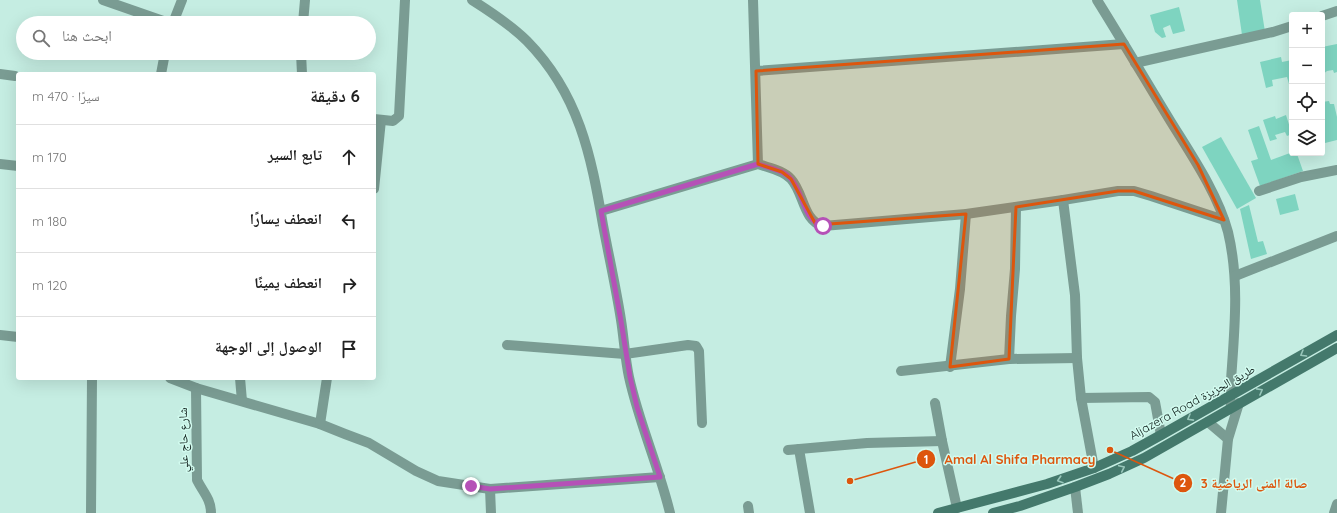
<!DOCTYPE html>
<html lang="ar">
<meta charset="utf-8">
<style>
body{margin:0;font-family:Quicksand,"Noto Naskh Arabic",sans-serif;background:#f2f2f2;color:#222;direction:rtl}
.controls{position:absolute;right:12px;top:12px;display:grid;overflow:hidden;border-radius:4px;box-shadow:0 4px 16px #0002}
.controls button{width:36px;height:36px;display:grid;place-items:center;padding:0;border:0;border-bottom:1px solid #e0e0e0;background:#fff;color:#222;font:20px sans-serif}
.stop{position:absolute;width:12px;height:12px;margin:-9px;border:3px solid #b551b7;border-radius:50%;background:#fff}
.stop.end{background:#b551b7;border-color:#fff;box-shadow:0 1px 4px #0008}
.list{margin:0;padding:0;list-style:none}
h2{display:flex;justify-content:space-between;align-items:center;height:52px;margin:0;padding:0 16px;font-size:17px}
h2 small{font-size:13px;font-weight:400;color:#767676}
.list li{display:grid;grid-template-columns:26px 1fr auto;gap:12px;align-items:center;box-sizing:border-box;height:64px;padding:0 16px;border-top:1px solid #e0e0e0}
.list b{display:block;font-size:15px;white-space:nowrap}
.list em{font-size:13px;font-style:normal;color:#767676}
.icon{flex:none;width:22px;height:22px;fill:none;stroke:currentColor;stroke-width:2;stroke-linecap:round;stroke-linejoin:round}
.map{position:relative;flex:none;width:1337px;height:513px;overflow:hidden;direction:ltr}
.search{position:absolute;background:#fff;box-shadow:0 4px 16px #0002;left:16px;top:16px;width:360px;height:44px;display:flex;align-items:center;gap:10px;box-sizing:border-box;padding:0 14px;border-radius:22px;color:#767676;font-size:15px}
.panel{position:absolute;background:#fff;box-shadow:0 4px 16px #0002;left:16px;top:72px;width:360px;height:308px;border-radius:4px;direction:rtl}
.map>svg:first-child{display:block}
</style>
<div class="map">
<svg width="1337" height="513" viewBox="0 0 1337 513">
<rect width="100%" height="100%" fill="#c5ede2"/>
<g fill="#7ed4c0">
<path d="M1237,0H1260L1265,32L1242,35Z"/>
<path d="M1179,7L1185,31L1173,34L1170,25L1163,28L1166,37L1162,38L1155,32L1150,15Z"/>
<path d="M1337,44V72L1334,73L1333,70L1327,71L1322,75V47Z"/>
<path d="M1281,57L1282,62L1292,60V83L1289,84L1287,77L1272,80L1273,86L1266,88L1260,62Z"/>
<path d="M1329,101L1330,104H1334L1337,117V140L1325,143L1324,139L1322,140V102Z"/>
<path d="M1286,115L1292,134L1287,136L1285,132L1275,135L1277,139L1270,141L1263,120L1275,116L1276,119Z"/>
<path d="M1259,126L1271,160L1290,153L1291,156L1297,154L1303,171L1260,186L1251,161L1258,159L1248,130Z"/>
<path d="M1221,137L1256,198L1237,209L1202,147Z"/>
<path d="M1295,194L1299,210L1280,215L1276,199Z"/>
<path d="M1249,205L1258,242L1263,241L1267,254L1251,259L1240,209Z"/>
</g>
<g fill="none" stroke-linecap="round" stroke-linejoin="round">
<g stroke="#7a9c93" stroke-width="10">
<path d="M103,0L169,23"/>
<path d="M472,0C491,12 511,25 527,41C579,94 591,155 603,225C609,257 616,288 621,320C624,339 625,358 629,377C639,423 659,467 670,513"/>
<path d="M753,0L758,164"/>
<path d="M1097,0C1122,40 1146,81 1171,122C1192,156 1218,194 1228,232C1241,286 1233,342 1230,396L1231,408"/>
<path d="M1322,16L1337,11"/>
<path d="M173,23L182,0"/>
<path d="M303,23L305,0"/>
<path d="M301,53L302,74"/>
<path d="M1135,63L1273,32L1292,26"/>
<path d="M756,71L1124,44"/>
<path d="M0,74L15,76"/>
<path d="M161,74L165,53"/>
<path d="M374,119L393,121L399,116L405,0"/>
<path d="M0,164L18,166"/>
<path d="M374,189L381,120"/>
<path d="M1259,191L1301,177L1337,170"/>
<path d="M1063,200L1075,295L1077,358L1081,398L1094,468"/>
<path d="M601,211L758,164C769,168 783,170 791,179C804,193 803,221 823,226L966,214L1063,200L1118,191H1134L1151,196L1224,220"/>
<path d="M1235,276L1337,236"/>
<path d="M0,335L18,337"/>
<path d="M507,345L625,354L688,345L696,346L699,351L702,423"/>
<path d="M1009,359L1011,316L1015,269L1016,207"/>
<path d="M950,367L960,289L966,214"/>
<path d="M901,371L1009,359L1077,358"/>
<path d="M170,378L196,388L320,424L345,434L369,443L416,471L438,481L490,489L660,477"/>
<path d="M240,378L242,401"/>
<path d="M196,388L197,480C203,492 211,499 211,513"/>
<path d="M1081,398L1149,397L1155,402L1161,435"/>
<path d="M935,403L942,441L957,508"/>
<path d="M1208,422L1228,439"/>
<path d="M320,424L327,378"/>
<path d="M799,449L810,513"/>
<path d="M788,450L867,443L942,441"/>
<path d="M1075,487L1078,513"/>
<path d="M490,489L491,513"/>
<path d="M748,506L749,513"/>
<path d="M91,513L92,378"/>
<path d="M1221,513L1228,439L1239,403"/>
<path d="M1334,513L1337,504"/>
</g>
<g stroke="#44796c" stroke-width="10">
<path d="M938,513L1047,484L1094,468L1132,451L1161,435L1337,335"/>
<path d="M993,513L1020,506L1075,487L1109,474L1144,458L1337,348"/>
</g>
</g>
<defs><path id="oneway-chevron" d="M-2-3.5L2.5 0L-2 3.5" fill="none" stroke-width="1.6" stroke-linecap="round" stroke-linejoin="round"/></defs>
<g stroke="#99c7bb">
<use href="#oneway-chevron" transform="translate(1303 354) rotate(150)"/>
<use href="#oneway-chevron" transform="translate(1260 391) rotate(-29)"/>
<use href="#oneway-chevron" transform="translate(1190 418) rotate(151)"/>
<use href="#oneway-chevron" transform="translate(1122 468) rotate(-25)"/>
<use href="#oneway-chevron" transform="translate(1060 480) rotate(162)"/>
</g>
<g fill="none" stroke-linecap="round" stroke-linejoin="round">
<path stroke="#b551b7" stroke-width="5" d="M471,486L490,489L660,477L637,407L630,377L621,321L601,211L758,164C769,168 784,170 791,179C804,193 803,221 823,226"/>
</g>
<path fill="#dd560d" fill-opacity="0.2" stroke="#dd560d" stroke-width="3" stroke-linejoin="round" d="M1124,44L1198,165L1224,220L1134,191H1118L1016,207L1009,359L950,367L966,214L816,225L791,179L782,172L758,164L756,71Z"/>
<g text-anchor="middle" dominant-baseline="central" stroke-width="3" stroke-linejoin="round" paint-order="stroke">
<g font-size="12" fill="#13231f" stroke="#d2fbef">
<text transform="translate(1192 402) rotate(-29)">Aljazera Road طريق الجزيزة</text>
<text transform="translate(183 440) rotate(-91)">شارع حاج علي</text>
</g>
</g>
<path fill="none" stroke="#dd560d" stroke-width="1.5" d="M850 481L926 459M1110 450L1183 483"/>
<g fill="#dd560d" stroke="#d2fbef" stroke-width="1.5">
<circle cx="850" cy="481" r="4"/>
<circle cx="1110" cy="450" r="4"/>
<circle cx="926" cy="459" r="10"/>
<circle cx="1183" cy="483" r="10"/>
</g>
<g font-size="12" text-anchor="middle" font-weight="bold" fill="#fff">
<text x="926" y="464">1</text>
<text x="1183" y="487">2</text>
</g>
<g font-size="13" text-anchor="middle" font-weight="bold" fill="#dd560d" stroke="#d2fbef" stroke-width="3" stroke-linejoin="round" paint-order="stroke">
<text x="1020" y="464">Amal Al Shifa Pharmacy</text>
<text x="1254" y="488">صالة المنى الرياضية 3</text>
</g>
</svg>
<div class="controls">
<button>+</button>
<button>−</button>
<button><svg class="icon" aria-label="locate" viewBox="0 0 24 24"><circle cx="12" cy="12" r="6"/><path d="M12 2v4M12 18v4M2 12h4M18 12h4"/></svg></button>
<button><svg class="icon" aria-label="layers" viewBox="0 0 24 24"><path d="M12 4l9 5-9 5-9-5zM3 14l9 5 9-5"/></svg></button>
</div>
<div class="stop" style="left:823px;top:226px"></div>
<div class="stop end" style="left:471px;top:486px"></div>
<div class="search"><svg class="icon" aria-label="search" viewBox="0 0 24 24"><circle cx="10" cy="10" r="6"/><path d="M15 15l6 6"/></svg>ابحث هنا</div>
<section class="panel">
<h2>6 دقيقة<small>سيرًا · 470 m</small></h2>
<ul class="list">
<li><svg class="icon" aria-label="ahead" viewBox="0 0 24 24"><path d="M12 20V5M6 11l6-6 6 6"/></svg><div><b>تابع السير</b></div><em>170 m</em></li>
<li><svg class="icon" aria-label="left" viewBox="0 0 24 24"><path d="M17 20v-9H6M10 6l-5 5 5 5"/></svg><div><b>انعطف يسارًا</b></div><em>180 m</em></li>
<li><svg class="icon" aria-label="right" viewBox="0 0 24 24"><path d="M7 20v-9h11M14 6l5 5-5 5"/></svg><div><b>انعطف يمينًا</b></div><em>120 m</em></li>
<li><svg class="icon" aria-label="arrive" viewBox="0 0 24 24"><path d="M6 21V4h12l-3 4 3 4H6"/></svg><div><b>الوصول إلى الوجهة</b></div></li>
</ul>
</section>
</div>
